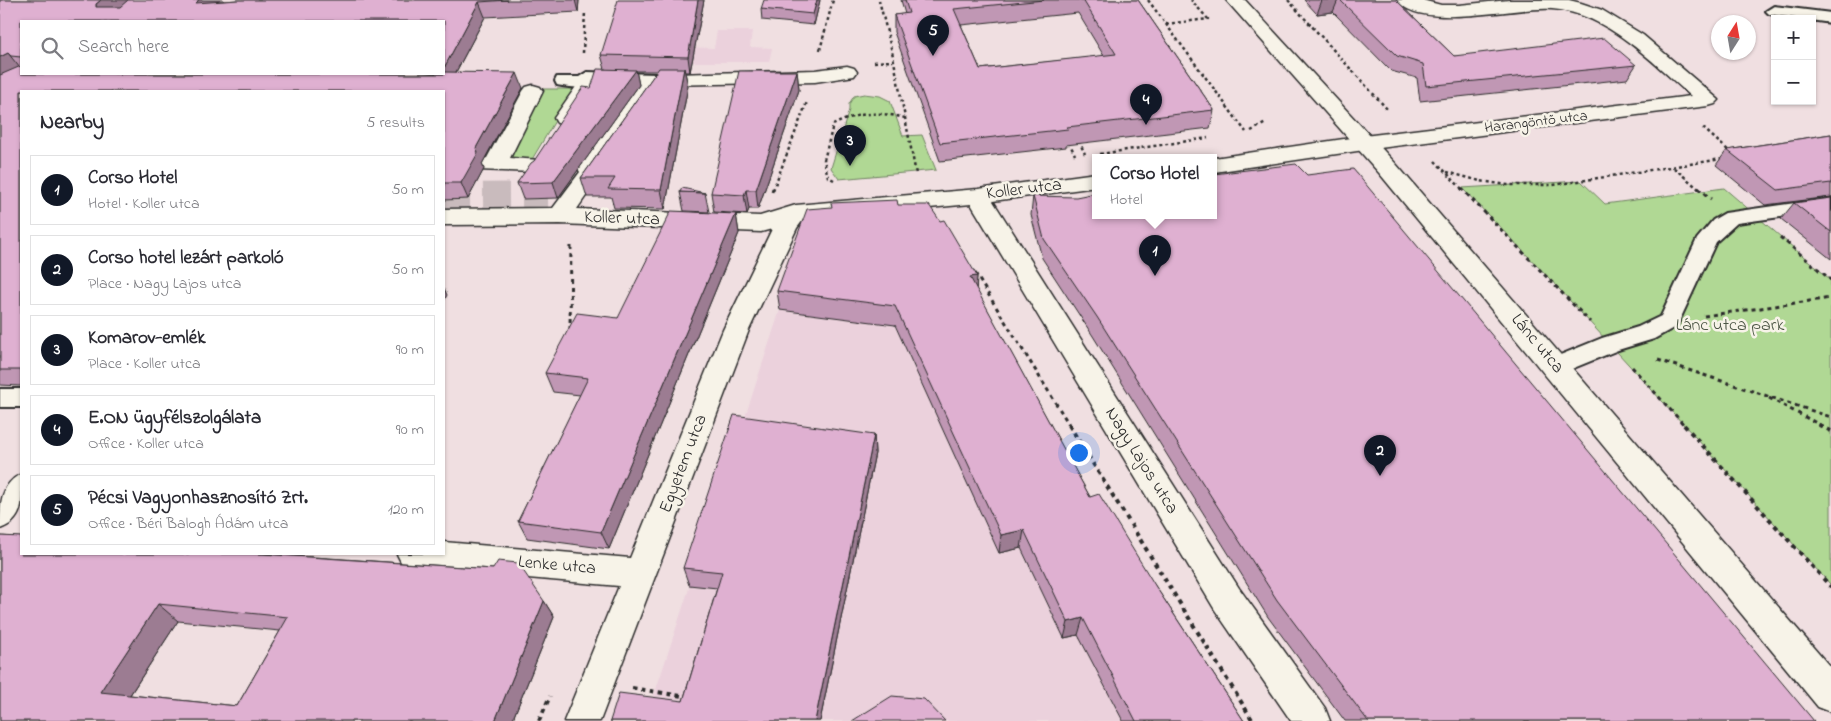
<!DOCTYPE html>
<meta charset="utf-8">
<style>
body{margin:0;font-family:"Indie Flower",sans-serif;background:#f2f2f3;color:#2b2b33}
.controls{position:absolute;right:15px;top:15px;display:grid;overflow:hidden;border-radius:0px;box-shadow:0 1px 4px #0004}
.controls button{width:45px;height:45px;display:grid;place-items:center;padding:0;border:0;border-bottom:1px solid #e1e1e2;background:#fff;color:#2b2b33;font:25px sans-serif}
.compass{position:absolute;left:1711px;top:15px;width:45px;height:45px;border-radius:50%;background:#fff;box-shadow:0 1px 4px #0004;rotate:11deg}
.you{position:absolute;left:1078px;top:452px;width:18px;height:18px;margin:-12px;border:4px solid #fff;border-radius:50%;background:#1a73e8;box-shadow:0 0 0 8px #1a73e833}
.badge{display:grid;place-items:center;width:32px;height:32px;border-radius:50%;background:#111827;color:#fff;font-size:16px;font-weight:700}
.pin{position:absolute;translate:-50% -41px;filter:drop-shadow(0 1px 2px #0008)}
.pin::after{content:'';position:absolute;top:26px;width:18px;height:15px;background:inherit;clip-path:polygon(0 0,100% 0,50% 100%)}
.popup{position:absolute;left:1092px;top:154px;width:125px;height:65px;box-sizing:border-box;display:grid;place-content:center;border-radius:0px;background:#fff;filter:drop-shadow(0 1px 4px #0005);font-size:16px;white-space:nowrap;color:#7c7c81}
.popup b{font-size:19px;color:#2b2b33}
.popup::after{content:'';position:absolute;left:50%;top:100%;margin-left:-10px;border:10px solid transparent;border-top-color:#fff}
.list{margin:0;padding:0;list-style:none}
h2{display:flex;justify-content:space-between;align-items:center;height:65px;margin:0;padding:0 20px;font-size:21px}
h2 small{font-size:16px;font-weight:400;color:#7c7c81}
.list li{display:grid;grid-template-columns:32px 1fr auto;gap:15px;align-items:center;box-sizing:border-box;height:70px;margin:0 10px 10px;padding:0 10px;border:1px solid #e1e1e2;border-radius:0px}
.list b{display:block;font-size:19px;white-space:nowrap}
.list p{margin:0;font-size:16px;white-space:nowrap;color:#7c7c81}
.list em{font-size:16px;font-style:normal;color:#7c7c81}
.icon{flex:none;width:28px;height:28px;fill:none;stroke:currentColor;stroke-width:2;stroke-linecap:round;stroke-linejoin:round}
.map{position:relative;flex:none;width:1831px;height:721px;overflow:hidden}
.search{position:absolute;background:#fff;box-shadow:0 1px 4px #0004;left:20px;top:20px;width:425px;height:55px;display:flex;align-items:center;gap:12px;box-sizing:border-box;padding:0 18px;border-radius:0px;color:#7c7c81;font-size:19px}
.panel{position:absolute;background:#fff;box-shadow:0 1px 4px #0004;left:20px;top:90px;width:425px;height:465px;border-radius:0px}
.map>svg:first-child{display:block}
</style>
<div class="map">
<svg width="1831" height="721" viewBox="0 0 1831 721">
<rect width="100%" height="100%" fill="#f0dfe1"/>
<filter id="ink" filterUnits="userSpaceOnUse"><feTurbulence type="fractalNoise" baseFrequency=".02" numOctaves="2"/><feDisplacementMap in="SourceGraphic" scale="10" xChannelSelector="R" yChannelSelector="G"/><feConvolveMatrix kernelMatrix="1 2 1 2 8 2 1 2 1" color-interpolation-filters="sRGB"/></filter>
<g filter="url(#ink)">
<g fill="#ebd1dc">
<path d="M717,31H752L750,47L772,48L769,62H667L672,47L714,48Z"/>
<path d="M812,227L1085,515L1226,721H623L649,711L780,310Z"/>
</g>
<g fill="#b0d894" stroke="#6e8260">
<path d="M541,89H574L531,161H502Z"/>
<path d="M864,94L880,96L890,101L903,136L922,135L936,170L839,179L831,168L849,110V104L854,96Z"/>
<path d="M1581,181L1605,204L1724,188L1831,280V585L1550,279L1462,188Z"/>
</g>
<g fill="none" stroke-linecap="round" stroke-linejoin="round">
<path stroke="#c9bbbd" stroke-width="21" stroke-dasharray="21 11" stroke-linecap="butt" d="M565,190L586,158"/>
<path stroke="#c9bbbd" stroke-width="26" stroke-dasharray="26 13" stroke-linecap="butt" d="M444,196L561,195L565,188"/>
<g stroke="#2b2b2b" stroke-width="4">
<g id="lane">
<path d="M1774,6L1831,13V23L1769,14L1766,11Z"/>
<path d="M587,72L656,74L662,75L664,79L662,83L656,84L597,82C591,91 567,87 557,85L555,81L557,77H579Z"/>
<path d="M1831,198V210L1737,223L1716,242L1677,326L1654,339L1618,350L1564,372L1556,374L1548,372L1545,366L1548,360L1602,338L1638,327L1661,316L1697,239L1713,220L1725,213Z"/>
<rect x="0" y="389" width="21" height="18"/>
</g>
</g>
<g stroke="#2b2b2b" stroke-width="3">
<g id="street">
<path d="M1397,0H1422L1441,5H1459L1509,0H1569L1581,3L1602,10L1643,35L1719,100L1715,104L1708,106L1364,150L1214,172V158L1364,136L1691,96C1651,61 1607,13 1552,9C1517,6 1419,32 1397,0Z"/>
<path d="M847,66L854,68L857,72L854,76L815,82L662,85L659,88L651,90L611,149L615,154L577,209L760,216L796,205L978,189L1096,173V187L993,201L1239,588L1325,708L1330,721H1291L1215,610L971,204L803,220L797,228L749,330L600,721H564L619,586L413,568L402,564L397,554H444V542L630,558L723,330L772,229L761,232L560,224L444,225V209L553,208L580,172L577,167L641,75L815,70Z"/>
<path d="M589,76L596,78L599,82L576,118L573,123L565,124L557,123L554,118L582,78Z"/>
<path d="M533,85L540,87L543,91L510,158L541,160L544,165L541,170L533,172L478,170L475,165L478,160L487,158L523,91L526,87Z"/>
<path d="M21,474C22,498 26,520 0,529C0,505 0,484 21,474Z"/>
</g>
</g>
<g stroke="#2b2b2b" stroke-width="3">
<path id="secondary" d="M1226,0H1245L1396,164L1831,668V712L1818,707L1380,174Z"/>
</g>
<g stroke="#2b2b2b" stroke-width="2.5" stroke-dasharray="3 3" stroke-linecap="butt">
<path d="M879,0L893,56L916,174"/>
<path d="M1148,0L1246,132"/>
<path d="M1288,0L1388,110"/>
<path d="M1166,24L1208,19L1191,0"/>
<path d="M820,50L833,0"/>
<path d="M583,53L585,11"/>
<path d="M874,62L893,61"/>
<path d="M1703,128L1730,152"/>
<path d="M1251,131L1266,123"/>
<path d="M1079,141L1085,154"/>
<path d="M1069,142L1075,155"/>
<path d="M1100,154L1208,138"/>
<path d="M1435,161L1463,190"/>
<path d="M1674,168L1700,190"/>
<path d="M1447,172L1480,181L1508,185H1553L1722,159"/>
<path d="M834,180L828,177L824,160L833,125C859,112 877,111 905,118"/>
<path d="M773,190L807,102"/>
</g>
<g stroke="#2b2b2b" stroke-width="3" stroke-dasharray="4 4" stroke-linecap="butt">
<path d="M1461,188L1590,322"/>
<path d="M1698,188L1711,199"/>
<path d="M772,192L773,188"/>
<path d="M1780,237L1831,280"/>
<path d="M975,273L1070,426"/>
<path d="M1704,316L1831,298"/>
<path d="M570,330L571,244"/>
<path d="M1658,360L1831,417"/>
<path d="M1632,367L1685,426"/>
<path d="M1769,398L1822,426"/>
</g>
<g stroke="#2b2b2b" stroke-width="4" stroke-dasharray="4.5 4.5" stroke-linecap="butt">
<path d="M1069,425L1253,721"/>
<path d="M1684,425L1831,587"/>
<path d="M1819,425L1831,431"/>
<path d="M632,688L688,697"/>
<path d="M539,721L550,696"/>
</g>
<use href="#lane" fill="#f7f3e8" fill-rule="evenodd"/>
<use href="#street" fill="#f7f3e8" fill-rule="evenodd"/>
<use href="#secondary" fill="#f7f3e8" fill-rule="evenodd"/>
</g>
<g fill="#c097b4" stroke="#2b2b2b" fill-rule="evenodd">
<path d="M0,0L223,1L238,0H579L578,12L485,17L456,72L523,88L482,164L484,169L468,199L444,200V91H21V386L0,385ZM21,21L444,74H21Z"/>
<path d="M704,0L690,72H685L688,86L665,209L614,208L611,197H587L581,178L657,71H636L639,85L558,198L523,199L517,183L591,88L605,69L601,55Z"/>
<path d="M820,0L814,25L762,20L761,9Z"/>
<path d="M901,0H1138L1214,110L1210,128L1066,145V147L940,161L894,32V15L905,14ZM1078,13L1104,56L980,69L961,25Z"/>
<path d="M1304,0H1396L1454,56L1636,65L1627,79L1420,101L1417,78L1391,71L1333,12L1317,14Z"/>
<path d="M797,71L799,90L758,209H749L747,214L714,212L711,193Z"/>
<path d="M1831,134V197L1765,205L1716,165L1727,150Z"/>
<path d="M680,192L705,193L709,212L684,211Z"/>
<path d="M1033,196L1814,721H1345L1268,617L1093,336L1042,258L1031,215Z"/>
<path d="M1831,198V259L1781,219L1794,203Z"/>
<path d="M898,205L977,276L976,289L1090,497L1156,587L1244,721H1123L1078,635L1064,638L1021,548L999,553L895,325L780,310L777,291Z"/>
<path d="M736,214L739,233L609,549L527,538L518,521L580,395L553,392L545,373L618,318Z"/>
<path d="M874,435L875,453L820,721H610L683,701L717,588L689,585L683,568Z"/>
<path d="M0,536L493,569L544,601L554,617L512,721H0ZM178,621L280,631L237,706L130,695Z"/>
</g>
<g fill="#9c7b92" stroke="#2b2b2b">
<path d="M101,0H129L106,20L96,7V4Z"/>
<path d="M199,0H224L205,18L196,3Z"/>
<path d="M575,0H579L578,12Z"/>
<path d="M698,0H704L690,72L688,57Z"/>
<path d="M817,0H820L814,25L813,14Z"/>
<path d="M1322,0H1338L1333,12L1317,14Z"/>
<path d="M479,2L485,17L448,87L444,74V68Z"/>
<path d="M8,53L20,68L0,79V57Z"/>
<path d="M684,68L688,86L665,209L661,190Z"/>
<path d="M636,70L639,85L558,198L553,182Z"/>
<path d="M797,71L799,90L758,209L756,190Z"/>
<path d="M517,73L523,88L482,164L484,169L468,199L461,183L476,148Z"/>
<path d="M746,190L749,209L747,214L744,195Z"/>
<path d="M736,214L739,233L609,549L601,532Z"/>
<path d="M977,276L976,295L970,277Z"/>
<path d="M444,288L447,295L444,301Z"/>
<path d="M874,435L875,453L820,721H815Z"/>
<path d="M1024,530L1021,548L999,553L1001,535Z"/>
<path d="M544,601L554,617L512,721H495Z"/>
<path d="M158,604L178,621L122,707L100,692Z"/>
<path d="M1083,618L1078,635L1064,638L1068,622Z"/>
</g>
<g fill="#dfb0d1" stroke="#2b2b2b" fill-rule="evenodd">
<path d="M0,0H101L96,4V7H120L128,0H199L196,3L238,0H508L479,2L444,68V21H21V57L11,56L8,53L0,57Z"/>
<path d="M618,0H698L688,57L601,55Z"/>
<path d="M764,0H817L813,14L761,9Z"/>
<path d="M905,0H1044L954,9L980,69L1116,54L1083,0H1138L1214,110L1067,127L1068,129L940,143L894,15L909,13Z"/>
<path d="M1340,0H1396L1454,56L1604,38L1636,65L1426,86L1423,64L1397,56Z"/>
<path d="M21,66V74H444V72L517,73L476,148L478,153L461,183H444V91H21V370H0V75Z"/>
<path d="M659,68H684L661,190L608,189L615,178H581Z"/>
<path d="M597,69L636,70L553,182L517,183L531,163L534,161L583,87L591,88Z"/>
<path d="M739,71H797L756,190H746L744,195L711,193Z"/>
<path d="M1831,134V183L1778,190L1727,150Z"/>
<path d="M1296,164L1307,175L1353,169L1814,721H1368L1277,600L1097,317L1044,239L1033,196L1076,197L1096,193V215H1214V174Z"/>
<path d="M682,188L705,193L680,192Z"/>
<path d="M1831,198V232L1794,203Z"/>
<path d="M897,200L898,205H929L940,221L944,220L977,276L970,277L1090,497L1099,494L1156,587L1244,721H1136L1083,618L1068,622L1024,530L1001,535L895,306L777,291L807,209L832,207L831,203Z"/>
<path d="M671,211L736,214L601,532L518,521L588,378L545,373L577,313L618,318Z"/>
<path d="M734,415L874,435L815,721H610L619,693L683,701L722,572L683,568Z"/>
<path d="M0,536L21,537V554H263L493,569L498,561L518,563L544,601L495,721H0ZM158,604L288,617L237,706L100,692Z"/>
<path d="M892,696L924,699L945,721H852Z"/>
</g>
</g>
<g text-anchor="middle" dominant-baseline="central" stroke-width="5" stroke-linejoin="round" paint-order="stroke">
<g font-size="15" fill="#2b2b2b" stroke="#f7f3e8">
<text transform="translate(1536 122) rotate(-7)">Harangöntő utca</text>
</g>
<g font-size="18" fill="#2b2b2b" stroke="#f7f3e8">
<text transform="translate(1024 190) rotate(-7)">Koller utca</text>
<text transform="translate(622 219) rotate(2)">Koller utca</text>
<text transform="translate(1537 344) rotate(50)">Lánc utca</text>
<text transform="translate(1141 461) rotate(58)">Nagy Lajos utca</text>
<text transform="translate(684 464) rotate(-69)">Egyetem utca</text>
<text transform="translate(557 566) rotate(5)">Lenke utca</text>
</g>
<g font-size="18" fill="#4c5645" stroke="#f7f3e8">
<text x="1730" y="326">Lánc utca park</text>
</g>
</g>
</svg>
<div class="controls">
<button>+</button>
<button>−</button>
</div>
<svg class="compass" viewBox="-18 -18 36 36"><path d="M0-13l5 13h-10z" fill="#e53935"/><path d="M0 13l5-13h-10z" fill="#7c7c81"/></svg>
<div class="you"></div>
<div class="pin badge" style="left:1155px;top:276px">1</div>
<div class="popup"><b>Corso Hotel</b>Hotel</div>
<div class="pin badge" style="left:1380px;top:476px">2</div>
<div class="pin badge" style="left:850px;top:166px">3</div>
<div class="pin badge" style="left:1146px;top:125px">4</div>
<div class="pin badge" style="left:933px;top:56px">5</div>
<div class="search"><svg class="icon" aria-label="search" viewBox="0 0 24 24"><circle cx="10" cy="10" r="6"/><path d="M15 15l6 6"/></svg>Search here</div>
<section class="panel">
<h2>Nearby<small>5 results</small></h2>
<ul class="list">
<li><span class="badge">1</span><div><b>Corso Hotel</b><p>Hotel · Koller utca</p></div><em>50 m</em></li>
<li><span class="badge">2</span><div><b>Corso hotel lezárt parkoló</b><p>Place · Nagy Lajos utca</p></div><em>50 m</em></li>
<li><span class="badge">3</span><div><b>Komarov-emlék</b><p>Place · Koller utca</p></div><em>90 m</em></li>
<li><span class="badge">4</span><div><b>E.ON ügyfélszolgálata</b><p>Office · Koller utca</p></div><em>90 m</em></li>
<li><span class="badge">5</span><div><b>Pécsi Vagyonhasznosító Zrt.</b><p>Office · Béri Balogh Ádám utca</p></div><em>120 m</em></li>
</ul>
</section>
</div>
